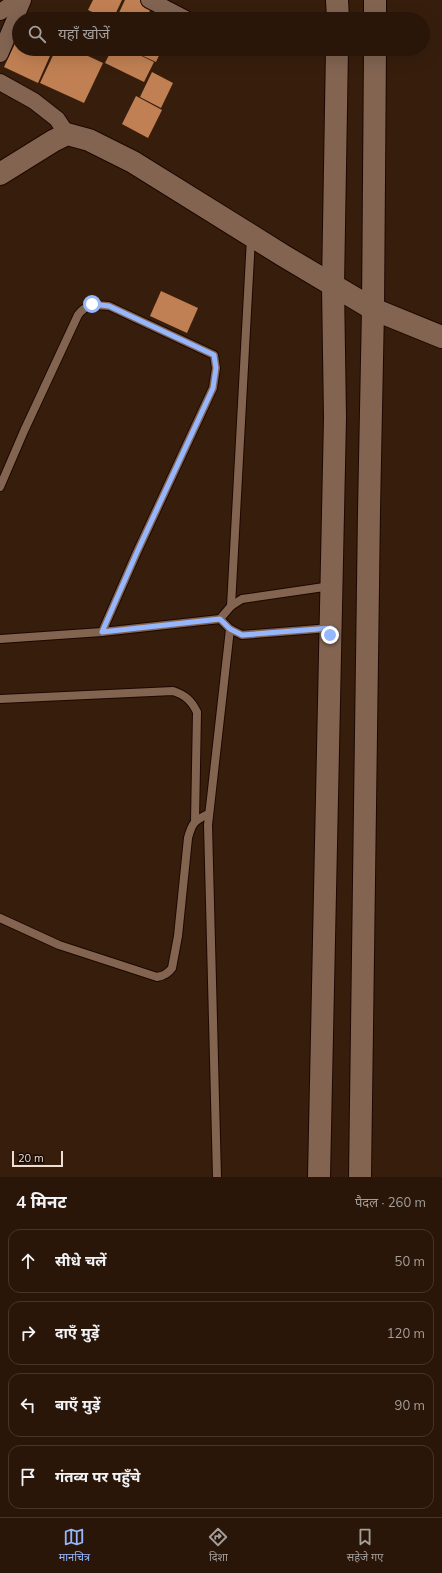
<!DOCTYPE html>
<html lang="hi">
<meta charset="utf-8">
<style>
body{margin:0;font-family:Mulish,"Noto Sans Devanagari",sans-serif;background:#352317;color:#f1f3f6}
.scale{position:absolute;left:12px;bottom:10px;width:51px;box-sizing:border-box;padding-left:4px;border:2px solid #eeddd2;border-top:0;font-size:11px;line-height:14px;white-space:nowrap;color:#eeddd2;-webkit-text-stroke:3px #160b05;paint-order:stroke}
.stop{position:absolute;width:12px;height:12px;margin:-9px;border:3px solid #96b6fd;border-radius:50%;background:#fff}
.stop.end{background:#96b6fd;border-color:#fff;box-shadow:0 1px 4px #0008}
.list{margin:0;padding:0;list-style:none}
h2{display:flex;justify-content:space-between;align-items:center;height:52px;margin:0;padding:0 16px;font-size:17px}
h2 small{font-size:13px;font-weight:400;color:#a59f9c}
.list li{display:grid;grid-template-columns:26px 1fr auto;gap:12px;align-items:center;box-sizing:border-box;height:64px;margin:0 8px 8px;padding:0 8px;border:1px solid #45352a;border-radius:12px}
.list b{display:block;font-size:15px;white-space:nowrap}
.list em{font-size:13px;font-style:normal;color:#a59f9c}
.icon{flex:none;width:22px;height:22px;fill:none;stroke:currentColor;stroke-width:2;stroke-linecap:round;stroke-linejoin:round}
.map{position:relative;flex:none;width:442px;height:1177px;overflow:hidden}
.search{position:absolute;background:#291609;box-shadow:0 4px 16px #0002;left:12px;right:12px;top:12px;height:44px;display:flex;align-items:center;gap:10px;box-sizing:border-box;padding:0 14px;border-radius:22px;color:#a59f9c;font-size:15px}
.sheet{height:340px;background:#291609}
nav{display:flex;justify-content:space-around;align-items:center;box-sizing:border-box;height:56px;border-top:1px solid #45352a;background:#291609;font-size:11px;color:#a59f9c}
nav a{display:grid;justify-items:center;gap:2px}
nav .on{color:#96b6fd}
.map>svg:first-child{display:block}
</style>
<div class="map">
<svg width="442" height="1177" viewBox="0 0 442 1177">
<rect width="100%" height="100%" fill="#371e0c"/>
<g fill="#c18053">
<path d="M93,0H122L113,19H107L88,10Z"/>
<path d="M125,0H143L153,4L146,19H121L117,17Z"/>
<path d="M19,35V49H53L38,83L4,67Z"/>
<path d="M56,49H73L103,63L84,103L40,83Z"/>
<path d="M112,49H127L154,62L144,82L105,63Z"/>
<path d="M128,49H162L156,62Z"/>
<path d="M152,72L173,83L161,108L140,97Z"/>
<path d="M136,96L162,110L148,138L122,124Z"/>
<path d="M161,291L198,308L187,333L150,316Z"/>
</g>
<g fill="none" stroke-linecap="round" stroke-linejoin="round">
<g stroke="#1d0700" stroke-width="10">
<g id="lane">
<path d="M0,487L24,431L78,315C87,303 96,305 109,306L214,355L216,368L213,388L137,552L102,632"/>
<path d="M231,606L251,238"/>
<path d="M330,628L242,635L230,629L220,619L231,606L242,599L331,586"/>
<path d="M0,639L102,632L220,619"/>
<path d="M0,699L173,691C185,695 191,700 197,712L195,821"/>
<path d="M0,918L59,945L157,977C163,976 168,974 172,968L178,936L188,838C192,823 194,821 208,814"/>
<path d="M217,1177L208,825L230,629"/>
</g>
</g>
<g stroke="#1d0700" stroke-width="18">
<g id="street">
<path d="M149,0L186,19"/>
<path d="M0,12L18,0"/>
<path d="M0,54L23,0"/>
<path d="M0,82L34,101L57,119L67,134"/>
</g>
</g>
<g stroke="#1d0700" stroke-width="24">
<g id="secondary">
<path d="M337,0L338,19"/>
<path d="M375,19V0"/>
<path d="M0,174L53,141L67,134L89,140L133,162L284,256L373,309L442,337"/>
<path d="M319,1177L335,418L333,286L337,49"/>
<path d="M360,1177L369,511L373,309L375,49"/>
</g>
</g>
<use href="#lane" stroke="#826451" stroke-width="8"/>
<use href="#street" stroke="#826451" stroke-width="16"/>
<use href="#secondary" stroke="#826451" stroke-width="22"/>
</g>
<g fill="none" stroke-linecap="round" stroke-linejoin="round">
<path stroke="#96b6fd" stroke-width="5" d="M92,304L109,306L214,355L216,368L213,388L137,552L102,632L220,619L230,629L242,635L331,628L330,635"/>
</g>
</svg>
<div class="scale">20 m</div>
<div class="stop" style="left:92px;top:304px"></div>
<div class="stop end" style="left:330px;top:635px"></div>
<div class="search"><svg class="icon" aria-label="search" viewBox="0 0 24 24"><circle cx="10" cy="10" r="6"/><path d="M15 15l6 6"/></svg>यहाँ खोजें</div>
</div>
<section class="sheet">
<h2>4 मिनट<small>पैदल · 260 m</small></h2>
<ul class="list">
<li><svg class="icon" aria-label="ahead" viewBox="0 0 24 24"><path d="M12 20V5M6 11l6-6 6 6"/></svg><div><b>सीधे चलें</b></div><em>50 m</em></li>
<li><svg class="icon" aria-label="right" viewBox="0 0 24 24"><path d="M7 20v-9h11M14 6l5 5-5 5"/></svg><div><b>दाएँ मुड़ें</b></div><em>120 m</em></li>
<li><svg class="icon" aria-label="left" viewBox="0 0 24 24"><path d="M17 20v-9H6M10 6l-5 5 5 5"/></svg><div><b>बाएँ मुड़ें</b></div><em>90 m</em></li>
<li><svg class="icon" aria-label="arrive" viewBox="0 0 24 24"><path d="M6 21V4h12l-3 4 3 4H6"/></svg><div><b>गंतव्य पर पहुँचे</b></div></li>
</ul>
</section>
<nav>
<a class="on"><svg class="icon" aria-label="map" viewBox="0 0 24 24"><path d="M3 6l6-2 6 2 6-2v14l-6 2-6-2-6 2zM9 4v14M15 6v14"/></svg>मानचित्र</a>
<a><svg class="icon" aria-label="directions" viewBox="0 0 24 24"><path d="M12 3l9 9-9 9-9-9zM9 14v-3h6M13 9l2 2-2 2"/></svg>दिशा</a>
<a><svg class="icon" aria-label="saved" viewBox="0 0 24 24"><path d="M7 4h10v16l-5-4-5 4z"/></svg>सहेजे गए</a>
</nav>
